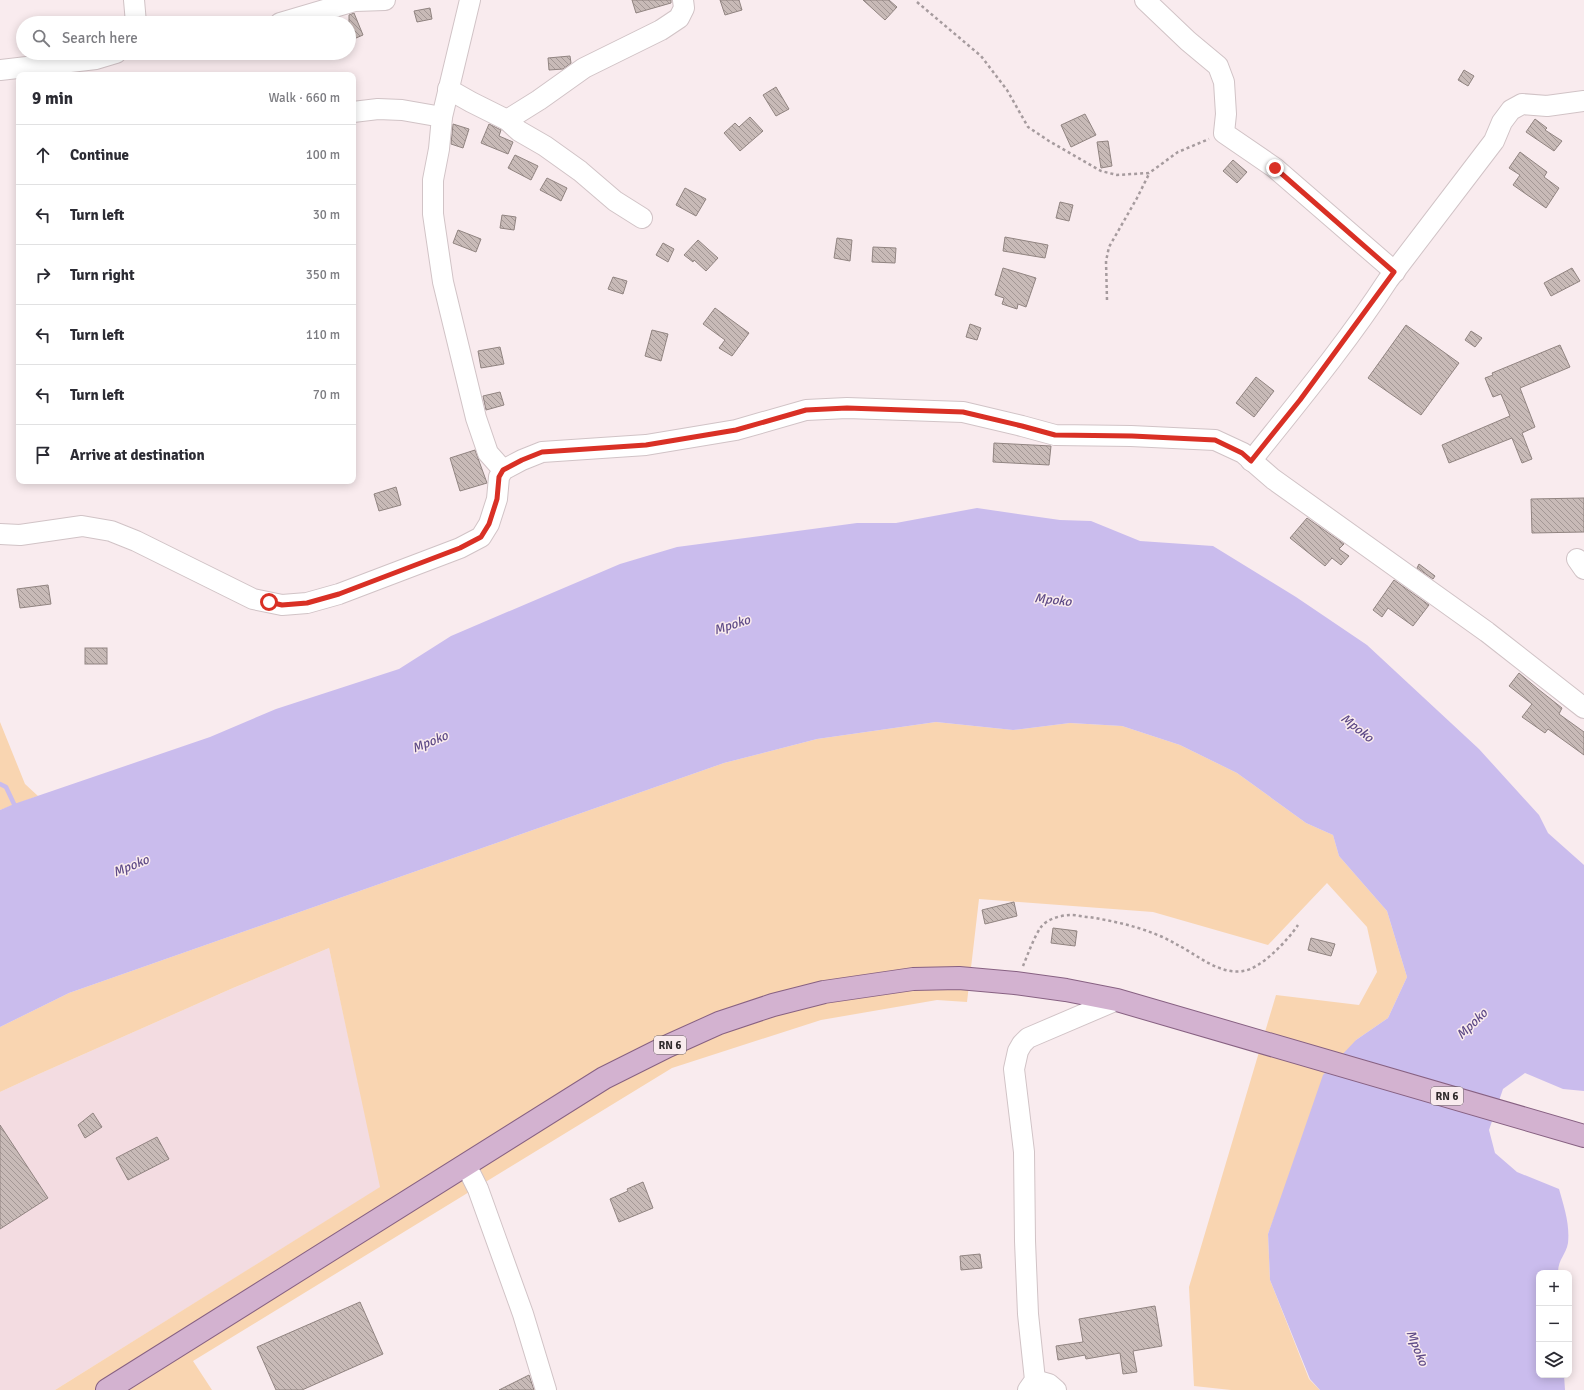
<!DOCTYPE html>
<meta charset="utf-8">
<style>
body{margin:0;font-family:Signika,sans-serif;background:#f7f7f7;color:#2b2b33}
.controls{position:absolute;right:12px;bottom:12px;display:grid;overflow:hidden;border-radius:8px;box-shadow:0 2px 10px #0003}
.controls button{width:36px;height:36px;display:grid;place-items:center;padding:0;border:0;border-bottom:1px solid #e1e1e2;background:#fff;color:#2b2b33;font:20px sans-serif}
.stop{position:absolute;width:12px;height:12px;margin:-9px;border:3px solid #d93025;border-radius:50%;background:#fff}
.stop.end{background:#d93025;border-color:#fff;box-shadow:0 1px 4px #0008}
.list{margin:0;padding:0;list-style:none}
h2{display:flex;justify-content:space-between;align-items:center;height:52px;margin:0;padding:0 16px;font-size:17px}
h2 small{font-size:13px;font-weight:400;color:#7c7c81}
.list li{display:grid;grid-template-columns:26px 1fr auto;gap:12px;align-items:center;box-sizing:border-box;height:60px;padding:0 16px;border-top:1px solid #e1e1e2}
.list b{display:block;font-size:15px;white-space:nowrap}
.list em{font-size:13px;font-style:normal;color:#7c7c81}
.icon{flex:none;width:22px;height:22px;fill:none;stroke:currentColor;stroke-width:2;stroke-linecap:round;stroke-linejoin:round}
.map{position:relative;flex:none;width:1584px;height:1390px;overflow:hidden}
.search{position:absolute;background:#fff;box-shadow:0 2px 10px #0003;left:16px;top:16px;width:340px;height:44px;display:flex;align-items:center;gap:10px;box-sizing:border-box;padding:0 14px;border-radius:22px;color:#7c7c81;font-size:15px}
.panel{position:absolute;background:#fff;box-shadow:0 2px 10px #0003;left:16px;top:72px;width:340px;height:412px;border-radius:8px}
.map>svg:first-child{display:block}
</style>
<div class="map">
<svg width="1584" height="1390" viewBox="0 0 1584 1390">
<defs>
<pattern id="building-back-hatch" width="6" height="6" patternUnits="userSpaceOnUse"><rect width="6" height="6" fill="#c8bab7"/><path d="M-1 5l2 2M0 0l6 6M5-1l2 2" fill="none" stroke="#a39795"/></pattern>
</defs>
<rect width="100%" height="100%" fill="#f9ebee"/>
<path fill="#f3dce1" d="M329,948L381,1187L55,1390H0V1092L39,1074L233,988Z"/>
<g fill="#f9d5b1">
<path d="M0,722L25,784L38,796L0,810Z"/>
<path d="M936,722L1013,730L1070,723L1122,726L1180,745L1237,773L1306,823L1333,835L1339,856L1387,911L1407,977L1388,1018L1356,1040L1286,1186L1268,1234L1270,1280L1309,1379L1320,1390H1231L1194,1386L1189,1287L1276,995L1359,1005L1377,972L1367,927L1327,883L1268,945L1153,912L979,899L967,1002L937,1000L821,1020L672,1068L193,1361L212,1390H55L380,1187L329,948L233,988L39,1074L0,1092V1027L69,993L724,763L817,739Z"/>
</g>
<path fill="#cabced" d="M977,508L1060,520L1091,521L1140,541L1213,546L1296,597L1367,645L1479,749L1539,815L1548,833L1584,865V1091L1563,1089L1525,1073L1503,1089L1489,1130L1495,1153L1517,1172L1559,1189C1564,1207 1570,1224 1568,1243C1566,1255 1558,1259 1558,1273H1539V1375H1564L1565,1390H1320L1310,1379L1270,1280L1268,1234L1323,1075L1356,1040L1388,1018L1407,977L1387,911L1339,856L1333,835L1306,823L1237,773L1180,745L1122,726L1070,723L1013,730L936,722L817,739L724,763L69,993L0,1027V810L14,804L210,737L276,709L399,669L451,636L620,564L677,547L857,523H896Z"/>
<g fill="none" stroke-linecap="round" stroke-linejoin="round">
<path stroke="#cabced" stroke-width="4.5" d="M0,784L6,787L14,804L17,807"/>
</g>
<g fill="url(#building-back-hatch)" stroke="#918481">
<path d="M632,0H671V3L636,13Z"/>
<path d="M720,0H739L742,10L725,15Z"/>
<path d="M863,0H889L897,7L885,20Z"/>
<path d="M430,8L432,19L417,22L414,11Z"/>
<path d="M354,13L363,35L349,41V15Z"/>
<path d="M570,56L571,63L563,69L549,70L548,58Z"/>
<path d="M1464,70L1474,76L1468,86L1458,80Z"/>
<path d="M776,87L789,109L776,116L763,95Z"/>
<path d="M1085,114L1096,135L1071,147L1061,125Z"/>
<path d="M750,117L763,131L740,151L724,133L735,123L739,127Z"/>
<path d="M1535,119L1547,128L1545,130L1562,141L1554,151L1526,132Z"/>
<path d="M453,124L469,129L463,148L451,144Z"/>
<path d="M489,124L501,130L499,136L513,142L508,154L481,143Z"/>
<path d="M1108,141L1112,166L1101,168L1097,142Z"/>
<path d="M1520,152L1547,172L1544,177L1559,188L1546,208L1513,185L1520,175L1509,168Z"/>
<path d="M515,155L538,166L531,180L508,168Z"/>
<path d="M1233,160L1247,172L1237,183L1223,171Z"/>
<path d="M547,178L567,188L561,201L540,190Z"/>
<path d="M685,188L706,199L696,216L676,205Z"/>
<path d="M1060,202L1073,205L1069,221L1056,218Z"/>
<path d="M502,215L516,217L514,230L500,228Z"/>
<path d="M458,230L481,239L476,252L453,243Z"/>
<path d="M1005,237L1048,245L1045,258L1003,251Z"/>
<path d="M837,238L852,240L850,261L834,258Z"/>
<path d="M698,240L718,258L706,271L694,260L693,262L684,255Z"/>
<path d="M663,243L674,249L668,262L656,255Z"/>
<path d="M873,247L896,248L895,263L872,262Z"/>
<path d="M1003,268L1036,278L1026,307L1018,304L1017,309L1002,304L1004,298L995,295Z"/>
<path d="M1572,268L1580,281L1551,296L1544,283Z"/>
<path d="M613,277L627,281L623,294L608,289Z"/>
<path d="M715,308L749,333L732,356L719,348L725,340L703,324Z"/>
<path d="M970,324L981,328L977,340L966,337Z"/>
<path d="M1406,325L1459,363L1421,415L1368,378Z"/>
<path d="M652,330L668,334L661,361L645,356Z"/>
<path d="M1471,331L1482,338L1475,347L1465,340Z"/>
<path d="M1560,345L1570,367L1520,388L1535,427L1522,433L1532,459L1522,463L1512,438L1449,463L1442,445L1510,416L1501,394L1493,397L1485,378L1493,375L1492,373Z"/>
<path d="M500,347L504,364L481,368L478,351Z"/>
<path d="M1256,377L1274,391L1254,417L1236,403Z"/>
<path d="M500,392L504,405L486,410L483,396Z"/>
<path d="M994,443L1051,446L1049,465L993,462Z"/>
<path d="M475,450L487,483L460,491L450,458Z"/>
<path d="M396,487L401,505L379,511L374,494Z"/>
<path d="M1584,498V532L1532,533L1531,499Z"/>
<path d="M1307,518L1344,544L1339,549L1349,556L1341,565L1332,558L1325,566L1290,538Z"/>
<path d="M1419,564L1435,576L1433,579L1417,568Z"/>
<path d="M1394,580L1429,605L1413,626L1388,608L1382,617L1373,610Z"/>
<path d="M48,585L51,604L20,608L17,589Z"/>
<rect x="85" y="648" width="22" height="16"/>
<path d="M1519,673L1538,689L1562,708L1559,714L1584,732V755L1548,729L1545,733L1522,717L1532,704L1509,686Z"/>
<path d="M1014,902L1017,916L985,924L982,910Z"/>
<path d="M1053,928L1077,931L1075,946L1051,943Z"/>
<path d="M1311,938L1335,944L1331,956L1308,950Z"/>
<path d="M93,1113L102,1127L85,1138L78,1125Z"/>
<path d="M0,1125L48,1198L0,1229Z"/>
<path d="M157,1137L169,1159L128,1180L116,1158Z"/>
<path d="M643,1182L653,1208L619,1222L610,1199L628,1191L627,1189Z"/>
<path d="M980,1254L982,1268L961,1270L960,1256Z"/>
<path d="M360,1302L383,1354L302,1390H276L257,1347Z"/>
<path d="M1155,1306L1162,1346L1133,1351L1137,1372L1123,1374L1120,1353L1086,1359L1085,1355L1058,1360L1056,1346L1083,1342L1079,1319Z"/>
<path d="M529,1375L534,1390H499Z"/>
</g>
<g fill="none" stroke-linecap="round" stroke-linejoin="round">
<g stroke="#d1c3c6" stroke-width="22">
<g id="minor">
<path d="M134,0L136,23"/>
<path d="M470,0L442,117L439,149L433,180V214L443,282L476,418L488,453L503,470"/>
<path d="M1145,0L1188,41L1218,66L1224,82L1226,114L1224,133L1275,168L1395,272"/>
<path d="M280,23L355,1L385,0"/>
<path d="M0,70L96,59L116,53"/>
<path d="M448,89L471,102L507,120L519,131L545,146L580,171L615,201L642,218"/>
<path d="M353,112L378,109L402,110L442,117"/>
<path d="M507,120L539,100L584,68L661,30L679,18L684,8L683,0"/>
<path d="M1251,461C1298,402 1347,343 1388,280L1494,141L1502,122L1511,110L1522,104L1547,106L1584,101"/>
<path d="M0,534L20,535L82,526L111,531L136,541L253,599L282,605L307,603L339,594L460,548L481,537L489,524L497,499L499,477L503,470L522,460L542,452L646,445L736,430L806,410L847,408L963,412L1022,426L1055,435L1131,436L1215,440L1243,453L1273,479L1487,632L1584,708"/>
<path d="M1577,559L1584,569"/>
<path d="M466,1165L478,1189L523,1314L546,1390"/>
<path d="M1035,1380L1049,1384L1056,1390"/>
<path d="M1028,1390L1035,1380L1028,1314L1025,1241L1024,1152L1014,1069L1018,1051L1022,1044L1028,1038L1117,1000"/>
</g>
</g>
<g stroke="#876182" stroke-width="24">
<path id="major" d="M107,1390L604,1078L668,1046L719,1023L773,1005L824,992L913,979L959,978L1015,983L1066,990L1117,1000L1584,1136"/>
</g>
<g stroke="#a69b9e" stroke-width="2.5" stroke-dasharray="3 3" stroke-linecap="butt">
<path d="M917,2L981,56L1007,90L1028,127L1049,141L1101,171L1117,175L1149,173L1178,152L1209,139"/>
<path d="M1107,300L1106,261L1109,247L1137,198L1149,174"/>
<path d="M1023,966C1028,954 1034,937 1041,927C1047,919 1061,915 1071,915C1077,915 1083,917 1089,917C1119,922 1150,929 1176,944C1196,954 1219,975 1243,971C1261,969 1288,940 1298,925"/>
</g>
<use href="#minor" stroke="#fff" stroke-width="20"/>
<use href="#major" stroke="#d3b2d0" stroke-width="22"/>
</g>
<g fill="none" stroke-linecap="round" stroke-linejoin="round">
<path stroke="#d93025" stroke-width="5" d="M269,602L282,605L307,603L339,594L460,548L481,537L489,524L497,499L499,477L503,470L522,460L542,452L646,445L736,430L806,410L847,408L963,412L1022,426L1055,435L1132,436L1215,440L1242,453L1251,461L1300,400L1394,272L1275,168"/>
</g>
<g text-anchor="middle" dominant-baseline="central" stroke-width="3" stroke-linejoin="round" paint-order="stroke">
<g fill="#f9ebee" stroke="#6c6466" stroke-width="1">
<rect x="654" y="1036" width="32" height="18" rx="3"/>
<rect x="1431" y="1087" width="32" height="18" rx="3"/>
</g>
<g font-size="11" font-weight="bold" fill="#302a2c">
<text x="670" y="1045">RN 6</text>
<text x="1447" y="1096">RN 6</text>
</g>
<g font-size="13" font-style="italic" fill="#5d4986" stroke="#f9ebee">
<text transform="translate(1053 600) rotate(6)">Mpoko</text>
<text transform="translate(732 625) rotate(-18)">Mpoko</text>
<text transform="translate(1357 728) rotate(38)">Mpoko</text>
<text transform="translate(430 742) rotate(-22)">Mpoko</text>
<text transform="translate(131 866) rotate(-22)">Mpoko</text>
<text transform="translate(1472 1024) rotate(-44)">Mpoko</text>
<text transform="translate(1417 1348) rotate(68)">Mpoko</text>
</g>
</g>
</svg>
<div class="controls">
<button>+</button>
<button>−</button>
<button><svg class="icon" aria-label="layers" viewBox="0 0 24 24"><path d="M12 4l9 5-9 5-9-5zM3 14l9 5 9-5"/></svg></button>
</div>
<div class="stop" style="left:269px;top:602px"></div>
<div class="stop end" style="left:1275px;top:168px"></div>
<div class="search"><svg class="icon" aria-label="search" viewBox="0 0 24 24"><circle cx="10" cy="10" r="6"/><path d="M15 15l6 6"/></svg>Search here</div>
<section class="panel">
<h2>9 min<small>Walk · 660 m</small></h2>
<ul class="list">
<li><svg class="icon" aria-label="ahead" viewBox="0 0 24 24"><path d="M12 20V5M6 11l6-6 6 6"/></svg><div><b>Continue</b></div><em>100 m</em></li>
<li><svg class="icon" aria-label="left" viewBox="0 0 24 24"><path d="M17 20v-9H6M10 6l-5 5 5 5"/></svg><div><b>Turn left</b></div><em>30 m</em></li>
<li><svg class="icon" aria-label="right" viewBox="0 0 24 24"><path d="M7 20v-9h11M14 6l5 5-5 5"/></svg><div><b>Turn right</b></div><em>350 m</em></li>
<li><svg class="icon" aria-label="left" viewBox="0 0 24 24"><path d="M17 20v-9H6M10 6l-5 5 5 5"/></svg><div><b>Turn left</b></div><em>110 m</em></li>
<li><svg class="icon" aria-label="left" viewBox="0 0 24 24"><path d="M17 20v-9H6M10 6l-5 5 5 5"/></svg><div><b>Turn left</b></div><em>70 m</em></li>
<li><svg class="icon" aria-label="arrive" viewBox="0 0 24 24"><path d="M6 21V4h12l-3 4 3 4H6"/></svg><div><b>Arrive at destination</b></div></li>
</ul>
</section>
</div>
